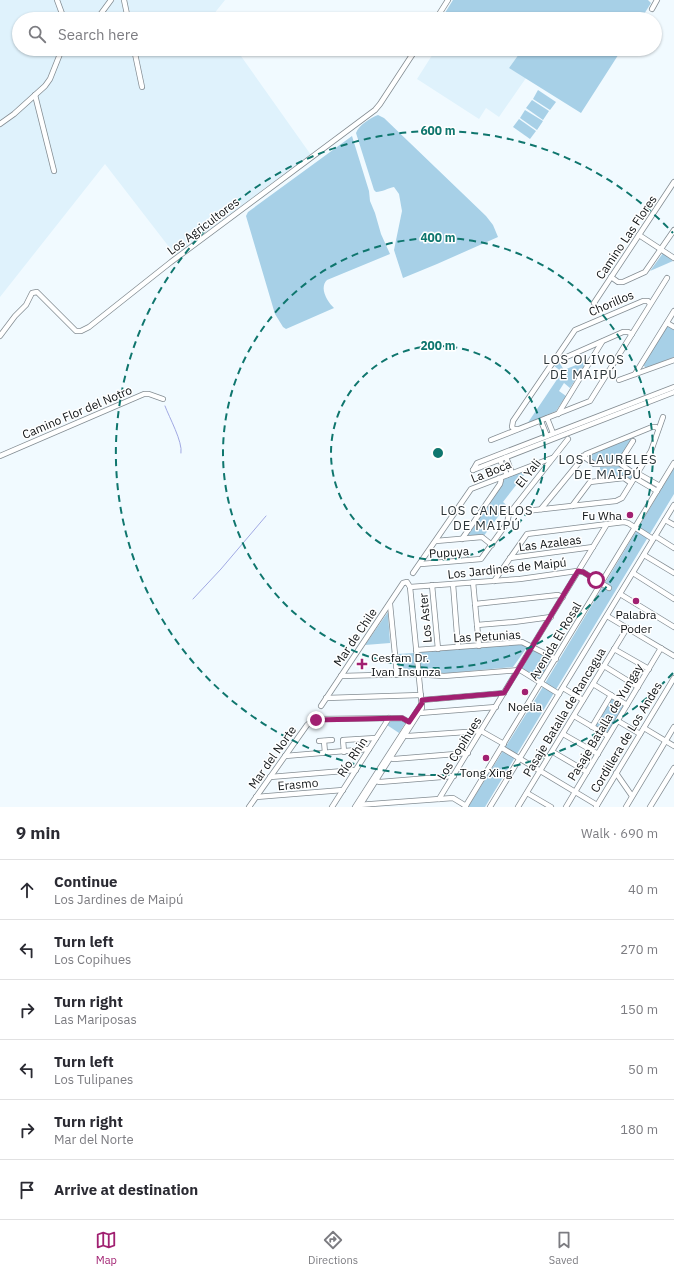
<!DOCTYPE html>
<meta charset="utf-8">
<style>
body{margin:0;font-family:"IBM Plex Sans",sans-serif;background:#f2f2f3;color:#2b2b33}
.stop{position:absolute;width:12px;height:12px;margin:-9px;border:3px solid #a12071;border-radius:50%;background:#fff}
.stop.end{background:#a12071;border-color:#fff;box-shadow:0 1px 4px #0008}
.list{margin:0;padding:0;list-style:none}
h2{display:flex;justify-content:space-between;align-items:center;height:52px;margin:0;padding:0 16px;font-size:17px}
h2 small{font-size:13px;font-weight:400;color:#7c7c81}
.list li{display:grid;grid-template-columns:26px 1fr auto;gap:12px;align-items:center;box-sizing:border-box;height:60px;padding:0 16px;border-top:1px solid #e1e1e2}
.list b{display:block;font-size:15px;white-space:nowrap}
.list p{margin:0;font-size:13px;white-space:nowrap;color:#7c7c81}
.list em{font-size:13px;font-style:normal;color:#7c7c81}
.icon{flex:none;width:22px;height:22px;fill:none;stroke:currentColor;stroke-width:2;stroke-linecap:round;stroke-linejoin:round}
.map{position:relative;flex:none;width:674px;height:807px;overflow:hidden}
.search{position:absolute;background:#fff;box-shadow:0 1px 3px #0004;left:12px;right:12px;top:12px;height:44px;display:flex;align-items:center;gap:10px;box-sizing:border-box;padding:0 14px;border-radius:22px;color:#7c7c81;font-size:15px}
.sheet{height:412px;background:#fff}
nav{display:flex;justify-content:space-around;align-items:center;box-sizing:border-box;height:56px;border-top:1px solid #e1e1e2;background:#fff;font-size:11px;color:#7c7c81}
nav a{display:grid;justify-items:center;gap:2px}
nav .on{color:#a12071}
.map>svg:first-child{display:block}
</style>
<div class="map">
<svg width="674" height="807" viewBox="0 0 674 807">
<rect width="100%" height="100%" fill="#f1faff"/>
<g fill="#dff2fc">
<path d="M0,0H225L213,15L215,19H19V49H236L311,155L246,205L176,256L105,164L0,297Z"/>
<path d="M436,49H509L519,54L509,68L526,78L499,117L486,108L479,119L417,79Z"/>
</g>
<g fill="#a7d0e7">
<path d="M453,0H648L651,3L641,19H448L443,16Z"/>
<path d="M509,49H622L581,113L509,68L519,54Z"/>
<path d="M538,90L556,102L550,110L533,99Z"/>
<path d="M532,100L549,111L543,120L526,108Z"/>
<path d="M525,110L543,121L537,130L520,118Z"/>
<path d="M378,115L384,118L486,216L493,225L498,237L437,264L403,278L394,250L402,211L399,194L394,187C388,188 382,192 376,192L374,190L356,133C359,125 370,118 378,115Z"/>
<path d="M519,119L536,131L530,139L513,127Z"/>
<path d="M352,136L369,191L370,201L375,213L381,234L390,254L327,280C319,288 327,301 334,308L286,329L283,327L275,314L246,216L248,212Z"/>
<path d="M663,253L673,261L650,271Z"/>
<path d="M667,325L674,329V357L646,368L643,365Z"/>
<path d="M588,360L570,388L564,383L559,391L566,396L556,411L527,424L562,372L553,365L559,362L564,370Z"/>
<path d="M631,438L632,440L619,460L595,461L590,458V454Z"/>
<path d="M619,466L633,475L630,480L600,479V467Z"/>
<path d="M674,468V494L485,807H468L541,690Z"/>
<path d="M522,471L524,475L503,502L511,509L509,510L499,507L498,512L500,514L483,537H468L467,536L505,478Z"/>
<path d="M388,612L390,643L365,645Z"/>
<path d="M522,644L528,646L513,667L439,674L418,671L417,651Z"/>
<path d="M533,649L551,660L540,680L522,669Z"/>
<path d="M414,653L415,671L398,672L397,654Z"/>
<path d="M611,696L624,704L625,707L608,734L594,726Z"/>
<path d="M400,720L406,722L399,733L387,725L391,721Z"/>
</g>
<g fill="none" stroke-linecap="round" stroke-linejoin="round">
<g stroke="#a1a9e3" stroke-width="1">
<path d="M165,406C169,417 183,442 181,453"/>
<path d="M193,599L221,569L266,516"/>
</g>
<g stroke="#848d93" stroke-width="6">
<g id="minor">
<path d="M57,0L64,19"/>
<path d="M124,0L128,19"/>
<path d="M652,9L657,0"/>
<path d="M97,19L111,0"/>
<path d="M436,19L448,0"/>
<path d="M134,49L142,87"/>
<path d="M35,95L54,171"/>
<path d="M0,124L14,114L45,86L50,79L62,49"/>
<path d="M639,235L674,258"/>
<path d="M611,277L618,282H623L645,272L674,230"/>
<path d="M594,303L674,182"/>
<path d="M667,323L674,327"/>
<path d="M0,336L15,316L26,305L32,293L37,292L76,331H81L89,327L171,262L375,110L380,104L416,49"/>
<path d="M553,363L623,332H628L632,334"/>
<path d="M635,374L674,311"/>
<path d="M619,380L674,360"/>
<path d="M558,414L602,342"/>
<path d="M547,418L553,433"/>
<path d="M541,421L547,436"/>
<path d="M518,429H514L512,427L513,421L575,330L643,301H648L650,304"/>
<path d="M491,440L590,401L667,278"/>
<path d="M0,456L144,394H149L163,399"/>
<path d="M583,456L594,464L619,463L636,475"/>
<path d="M506,457L512,473"/>
<path d="M500,460L507,475"/>
<path d="M619,463L633,441"/>
<path d="M473,470L477,463L674,387"/>
<path d="M473,470L674,392"/>
<path d="M637,473L660,486"/>
<path d="M635,478L657,491"/>
<path d="M572,506L590,482L624,478L631,483"/>
<path d="M541,509L586,454L652,427H656L658,429"/>
<path d="M526,511L616,501L622,498L651,451L663,417"/>
<path d="M665,520L674,525"/>
<path d="M655,536L674,548"/>
<path d="M462,539L500,484L501,480L499,478"/>
<path d="M436,541L482,537L492,545"/>
<path d="M644,555L674,573"/>
<path d="M510,558L593,547"/>
<path d="M421,564L481,559L507,523L509,514L568,439"/>
<path d="M413,573L471,489L552,458"/>
<path d="M633,573L674,599"/>
<path d="M494,581L527,534L624,522L628,523L653,539"/>
<path d="M473,582L479,646"/>
<path d="M453,584L458,647"/>
<path d="M432,585L438,649"/>
<path d="M410,587L520,579L577,571L583,572L609,588"/>
<path d="M620,594L674,627"/>
<path d="M390,604L397,675"/>
<path d="M475,604L558,595L563,597"/>
<path d="M607,616L674,656"/>
<path d="M477,625L514,622L551,617"/>
<path d="M614,649L649,669"/>
<path d="M416,650L522,642L556,659"/>
<path d="M604,666L638,687"/>
<path d="M341,676L414,674L444,676L520,670L559,694"/>
<path d="M593,684L627,705"/>
<path d="M563,688L583,700"/>
<path d="M326,698L421,695"/>
<path d="M422,700L504,693"/>
<path d="M321,706L403,583L407,582L410,587L422,708L359,807"/>
<path d="M420,713L496,707"/>
<path d="M574,716L608,736"/>
<path d="M618,721L640,734"/>
<path d="M592,727L611,695"/>
<path d="M644,728L674,746"/>
<path d="M563,734L598,754"/>
<path d="M403,735L408,736L481,731L504,744"/>
<path d="M319,741L332,740"/>
<path d="M324,741L325,753"/>
<path d="M502,748L597,805"/>
<path d="M344,752L343,740L376,738"/>
<path d="M553,752L587,772"/>
<path d="M285,756L369,749"/>
<path d="M390,758L394,759L468,753"/>
<path d="M616,773L632,796"/>
<path d="M270,777L356,770"/>
<path d="M376,781L380,782L454,776"/>
<path d="M527,793L551,807"/>
<path d="M256,797L343,790"/>
<path d="M439,799L607,524"/>
<path d="M358,805L453,798L466,806"/>
<path d="M249,807L307,725L312,721L318,719L402,718L409,722"/>
<path d="M332,807L389,718"/>
<path d="M355,807L422,703"/>
<path d="M465,807L674,463"/>
<path d="M490,807L674,505"/>
<path d="M518,807L627,628"/>
<path d="M566,807L661,648"/>
<path d="M596,807L674,678"/>
<path d="M626,807L674,727"/>
<path d="M650,807L674,768"/>
</g>
</g>
<use href="#minor" stroke="#fff" stroke-width="4.5"/>
</g>
<g fill="none" stroke-linecap="round" stroke-linejoin="round">
<path stroke="#a12071" stroke-width="5" d="M316,720L402,718L409,722L422,703V700L504,693L578,571L583,572L596,580"/>
</g>
<g fill="none" stroke="#0f766e" stroke-width="2" stroke-dasharray="7 5">
<circle cx="438" cy="453" r="107"/>
<circle cx="438" cy="453" r="215"/>
<path d="M673 673A322 322 0 1 1 673 233"/>
</g>
<g fill="#a12071" stroke="#fff" stroke-width="1.5">
<circle cx="630" cy="515" r="4"/>
<circle cx="636" cy="601" r="4"/>
<path d="M360 658h4v4h4v4h-4v4h-4v-4h-4v-4h4z"/>
<circle cx="525" cy="692" r="4"/>
<circle cx="486" cy="758" r="4"/>
</g>
<g text-anchor="middle" dominant-baseline="central" stroke-width="3" stroke-linejoin="round" paint-order="stroke">
<g font-size="12" fill="#101416" stroke="#fff">
<text transform="translate(203 226) rotate(-37)">Los Agricultores</text>
<text transform="translate(626 237) rotate(-56)">Camino Las Flores</text>
<text transform="translate(611 303) rotate(-23)">Chorillos</text>
<text transform="translate(77 412) rotate(-23)">Camino Flor del Notro</text>
<text transform="translate(491 471) rotate(-22)">La Boca</text>
<text transform="translate(528 473) rotate(-52)">El Yali</text>
<text transform="translate(550 543) rotate(-7)">Las Azaleas</text>
<text transform="translate(449 552) rotate(-4)">Pupuya</text>
<text transform="translate(507 568) rotate(-6)">Los Jardines de Maipú</text>
<text transform="translate(425 618) rotate(-95)">Los Aster</text>
<text transform="translate(487 636) rotate(-3)">Las Petunias</text>
<text transform="translate(355 637) rotate(-56)">Mar de Chile</text>
<text transform="translate(555 641) rotate(-59)">Avenida El Rosal</text>
<text transform="translate(564 712) rotate(-59)">Pasaje Batalla de Rancagua</text>
<text transform="translate(605 722) rotate(-59)">Pasaje Batalla de Yungay</text>
<text transform="translate(626 737) rotate(-59)">Cordillera de Los Andes</text>
<text transform="translate(459 748) rotate(-58)">Los Copihues</text>
<text transform="translate(272 757) rotate(-55)">Mar del Norte</text>
<text transform="translate(352 757) rotate(-57)">Río Rhin</text>
<text transform="translate(298 784) rotate(-5)">Erasmo</text>
</g>
<g font-size="12" fill="#101416" stroke="#fff">
<text x="622" y="515" text-anchor="end">Fu Wha</text>
<text x="636" y="614">Palabra<tspan x="636" dy="14">Poder</tspan></text>
<text x="371" y="657" text-anchor="start">Cesfam Dr.<tspan x="371" dy="14">Ivan Insunza</tspan></text>
<text x="525" y="706">Noelia</text>
<text x="486" y="772">Tong Xing</text>
</g>
<g font-size="13" letter-spacing="1" fill="#2c3539" stroke="#fff">
<text x="584" y="359">LOS OLIVOS<tspan x="584" dy="15">DE MAIPÚ</tspan></text>
<text x="608" y="459">LOS LAURELES<tspan x="608" dy="15">DE MAIPÚ</tspan></text>
<text x="487" y="510">LOS CANELOS<tspan x="487" dy="15">DE MAIPÚ</tspan></text>
</g>
</g>
<circle cx="438" cy="453" r="6" fill="#0f766e" stroke="#fff" stroke-width="2"/>
<g font-size="12" text-anchor="middle" font-weight="bold" fill="#0f766e" stroke="#fff" stroke-width="3" stroke-linejoin="round" paint-order="stroke">
<text x="438" y="135">600 m</text>
<text x="438" y="242">400 m</text>
<text x="438" y="350">200 m</text>
</g>
</svg>
<div class="stop" style="left:596px;top:580px"></div>
<div class="stop end" style="left:316px;top:720px"></div>
<div class="search"><svg class="icon" aria-label="search" viewBox="0 0 24 24"><circle cx="10" cy="10" r="6"/><path d="M15 15l6 6"/></svg>Search here</div>
</div>
<section class="sheet">
<h2>9 min<small>Walk · 690 m</small></h2>
<ul class="list">
<li><svg class="icon" aria-label="ahead" viewBox="0 0 24 24"><path d="M12 20V5M6 11l6-6 6 6"/></svg><div><b>Continue</b><p>Los Jardines de Maipú</p></div><em>40 m</em></li>
<li><svg class="icon" aria-label="left" viewBox="0 0 24 24"><path d="M17 20v-9H6M10 6l-5 5 5 5"/></svg><div><b>Turn left</b><p>Los Copihues</p></div><em>270 m</em></li>
<li><svg class="icon" aria-label="right" viewBox="0 0 24 24"><path d="M7 20v-9h11M14 6l5 5-5 5"/></svg><div><b>Turn right</b><p>Las Mariposas</p></div><em>150 m</em></li>
<li><svg class="icon" aria-label="left" viewBox="0 0 24 24"><path d="M17 20v-9H6M10 6l-5 5 5 5"/></svg><div><b>Turn left</b><p>Los Tulipanes</p></div><em>50 m</em></li>
<li><svg class="icon" aria-label="right" viewBox="0 0 24 24"><path d="M7 20v-9h11M14 6l5 5-5 5"/></svg><div><b>Turn right</b><p>Mar del Norte</p></div><em>180 m</em></li>
<li><svg class="icon" aria-label="arrive" viewBox="0 0 24 24"><path d="M6 21V4h12l-3 4 3 4H6"/></svg><div><b>Arrive at destination</b></div></li>
</ul>
</section>
<nav>
<a class="on"><svg class="icon" aria-label="map" viewBox="0 0 24 24"><path d="M3 6l6-2 6 2 6-2v14l-6 2-6-2-6 2zM9 4v14M15 6v14"/></svg>Map</a>
<a><svg class="icon" aria-label="directions" viewBox="0 0 24 24"><path d="M12 3l9 9-9 9-9-9zM9 14v-3h6M13 9l2 2-2 2"/></svg>Directions</a>
<a><svg class="icon" aria-label="saved" viewBox="0 0 24 24"><path d="M7 4h10v16l-5-4-5 4z"/></svg>Saved</a>
</nav>
